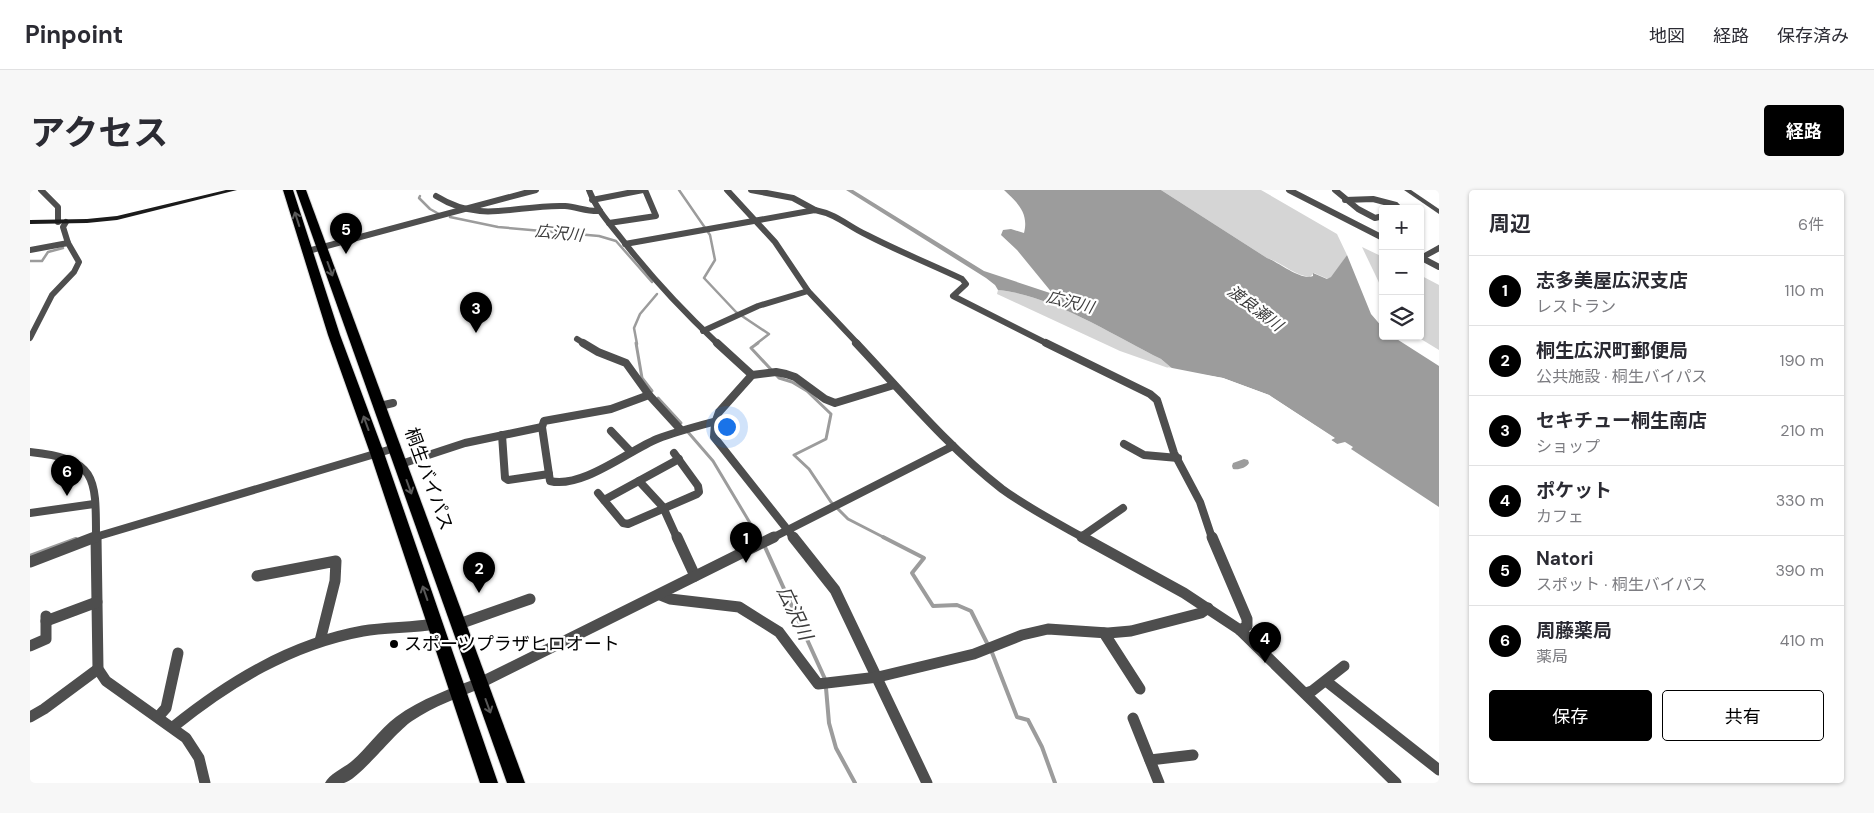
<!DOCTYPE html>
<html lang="ja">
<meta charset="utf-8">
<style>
body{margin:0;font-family:"DM Sans","Noto Sans JP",sans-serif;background:#f7f7f7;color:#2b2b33}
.controls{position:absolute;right:15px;top:15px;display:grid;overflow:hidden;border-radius:5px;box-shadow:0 1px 4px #0004}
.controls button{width:45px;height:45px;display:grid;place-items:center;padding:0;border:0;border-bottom:1px solid #e1e1e2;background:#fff;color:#2b2b33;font:25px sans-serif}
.you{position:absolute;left:696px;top:236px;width:18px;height:18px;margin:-12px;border:4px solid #fff;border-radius:50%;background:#1a73e8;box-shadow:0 0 0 8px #1a73e833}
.badge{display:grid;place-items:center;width:32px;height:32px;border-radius:50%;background:#000;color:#fff;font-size:16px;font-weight:700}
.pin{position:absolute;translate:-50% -41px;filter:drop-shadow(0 1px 2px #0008)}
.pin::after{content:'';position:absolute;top:26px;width:18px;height:15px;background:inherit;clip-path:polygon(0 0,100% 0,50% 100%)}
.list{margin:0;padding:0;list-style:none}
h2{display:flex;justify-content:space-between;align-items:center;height:65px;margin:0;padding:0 20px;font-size:21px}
h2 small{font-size:16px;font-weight:400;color:#7c7c81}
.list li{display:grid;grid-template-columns:32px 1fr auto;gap:15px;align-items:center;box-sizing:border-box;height:70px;padding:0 20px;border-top:1px solid #e1e1e2}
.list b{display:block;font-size:19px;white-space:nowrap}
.list p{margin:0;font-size:16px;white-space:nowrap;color:#7c7c81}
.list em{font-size:16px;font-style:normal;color:#7c7c81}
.actions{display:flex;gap:10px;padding:15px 20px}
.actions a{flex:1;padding:11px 0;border:1px solid #000;border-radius:5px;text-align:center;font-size:18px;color:#000}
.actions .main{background:#000;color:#fff}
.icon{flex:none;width:28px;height:28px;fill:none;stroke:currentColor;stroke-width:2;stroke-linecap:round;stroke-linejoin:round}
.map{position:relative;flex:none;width:1409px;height:593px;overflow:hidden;border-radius:5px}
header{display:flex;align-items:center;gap:30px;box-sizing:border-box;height:70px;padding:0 25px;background:#fff;border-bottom:1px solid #e1e1e2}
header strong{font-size:24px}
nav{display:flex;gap:28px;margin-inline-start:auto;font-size:18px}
.intro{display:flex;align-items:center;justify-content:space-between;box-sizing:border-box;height:120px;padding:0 30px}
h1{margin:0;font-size:35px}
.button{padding:12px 22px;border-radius:5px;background:#000;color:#fff;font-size:18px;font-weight:700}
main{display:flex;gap:30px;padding:0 30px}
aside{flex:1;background:#fff;border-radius:5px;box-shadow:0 1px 4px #0004}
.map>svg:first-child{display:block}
</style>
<header>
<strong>Pinpoint</strong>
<nav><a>地図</a><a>経路</a><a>保存済み</a></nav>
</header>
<div class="intro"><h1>アクセス</h1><a class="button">経路</a></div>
<main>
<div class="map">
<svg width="1409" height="593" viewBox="0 0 1409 593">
<rect width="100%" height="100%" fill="#fff"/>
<g fill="#d5d5d5">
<path d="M1131,0H1231L1307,44L1317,65L1302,87L1298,89L1284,83L1280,87C1265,86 1252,73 1237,68Z"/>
<path d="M1332,57L1353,67V101Z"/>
<path d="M1390,85L1409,95V160L1386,146H1390Z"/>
<path d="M968,100C1021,105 1083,145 1131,169L1144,180L1090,161L967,104Z"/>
</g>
<path fill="#9c9c9c" d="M816,0H823L954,81L1023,104L987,60L971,45L973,40L981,39L994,43C999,23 988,13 974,0H1131L1237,68C1250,73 1271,91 1283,86V83L1297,89L1301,87L1317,65L1341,124L1353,138V146H1362L1409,176V317L1321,259L1323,257L1315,252L1307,254L1301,250L1304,248L1239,205L1193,188L1144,180L1131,169C1083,145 1021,105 968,100L965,95L956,88Z"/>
<path fill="#fff" d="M1137,177L1193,188L1239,205L1305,248L1301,250L1310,256H1306L1299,252L1300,248L1238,207L1192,190L1144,182Z"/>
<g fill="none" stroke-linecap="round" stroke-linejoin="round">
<g stroke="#9c9c9c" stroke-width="2.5">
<path d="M649,0L680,45L685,70L674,88L706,122L739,144L726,154"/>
<path d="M390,6L389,8L400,19L409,24"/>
<path d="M420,27L468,37L569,46L586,51L622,92"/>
<path d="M0,71H12L18,62L33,58"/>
<path d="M607,154L604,138L610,124L627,104"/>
</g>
<g stroke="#9c9c9c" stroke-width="3">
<path d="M606,153L612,188L622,201"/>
<path d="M728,153L721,158L749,188L762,192L777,201L801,224L796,249L764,265L779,279L801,312L818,329L855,348"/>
<path d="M628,208L651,233"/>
<path d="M657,241L683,271L729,348"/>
</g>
<g stroke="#9c9c9c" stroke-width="4">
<path d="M729,347L730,349"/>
<path d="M853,347L894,368L882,383L903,416L927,415L941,421L958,455"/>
<path d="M735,357L795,489"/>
<path d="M0,366L46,349"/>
<path d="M961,460L987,527L998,530L1012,557L1025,593"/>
<path d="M796,498L799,533L806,558L825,593"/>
</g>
<path fill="#9c9c9c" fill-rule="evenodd" d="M1214,269L1218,270L1219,273C1216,278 1209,280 1203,279L1202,276L1203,273Z"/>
<g stroke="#dbdbdb" stroke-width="2">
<g id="trunk">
<path d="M253,0H263L310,145L354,263L468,593H450L340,263L298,145Z"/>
<path d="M266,0H276L495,593H477Z"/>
</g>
</g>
<g stroke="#4e4e4e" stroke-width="6">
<path d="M11,0L28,17V32"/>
<path d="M559,0C566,19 579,33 591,48C620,86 653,121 688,154"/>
<path d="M697,0L745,52L778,101L828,154"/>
<path d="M721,0L763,8L785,20"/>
<path d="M1259,0L1353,48"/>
<path d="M1305,0L1328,19L1345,28L1353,26"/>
<path d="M406,6C453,35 486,14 535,16C547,17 558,22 570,21"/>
<path d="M562,10L613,0"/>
<path d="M1315,10L1343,9L1366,15L1368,17L1365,19"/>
<path d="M579,33L626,26L615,0"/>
<path d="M595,54L785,20C809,25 817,36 837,45C868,61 900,74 932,89L936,94L923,106L1018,154"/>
<path d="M0,60L38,53"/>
<path d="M278,61L506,0"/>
<path d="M1390,67L1409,77"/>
<path d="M1391,68L1409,58"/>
<path d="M673,141L728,116L778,101"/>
<path d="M0,148L22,105L44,82L49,72L38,53L33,37L36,32"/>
<path d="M547,149L555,154"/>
</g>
<g stroke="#4e4e4e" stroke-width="8">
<path d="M553,153L568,162L596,173L619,205L651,240"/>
<path d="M687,153L722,185"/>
<path d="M826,153C873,203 918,257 972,299C998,318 1027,333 1054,348"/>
<path d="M1016,153L1120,204L1127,210L1144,263L1170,312L1182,348"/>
<path d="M619,205L581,219L514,231L512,237L520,291C552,299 598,261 627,249C645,242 664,237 683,232"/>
<path d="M350,216L363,213"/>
<path d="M581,241L601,262"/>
<path d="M472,245L475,288L478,290L519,284"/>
<path d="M1094,254L1114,265L1148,268"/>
<path d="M0,262C67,269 66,287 66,348"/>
<path d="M371,274L435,253L512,237"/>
<path d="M609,291L633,317L647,348"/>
<path d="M568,303L593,333L598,334L667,304L669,302L668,296L644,263"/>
<path d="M574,310L649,269"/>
<path d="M0,323L64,314"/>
<path d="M1051,347L1093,318"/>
<path d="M62,348L365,258"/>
<path d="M742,348L923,256"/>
<path d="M764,348L684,247L685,233L689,222L722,185L746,182L756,184L765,187L795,209L805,213L864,195"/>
</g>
<g stroke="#4e4e4e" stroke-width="11">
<path d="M66,347L68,479L76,491L156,548L169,568L175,593"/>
<path d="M647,347L665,386"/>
<path d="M763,347L805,400L897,593"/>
<path d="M1052,347L1154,403L1210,440L1366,593"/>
<path d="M1182,347L1217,429V436L1210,440"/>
<path d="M0,372L65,347"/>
<path d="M227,386L306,371L305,391L290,451"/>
<path d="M630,405L640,409L709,417L749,442L788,494L848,487L944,464L992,445L1018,439L1078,443L1101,441L1171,423L1178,418"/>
<path d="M16,431L67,412"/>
<path d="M429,434L500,409"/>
<path d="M1074,443L1110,499"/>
<path d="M0,456L16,449V426"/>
<path d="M1296,491L1409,580"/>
<path d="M450,493L744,347"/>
<path d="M1276,503L1282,501L1314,476"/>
<path d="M0,527L14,519L68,479"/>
<path d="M128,527L136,518L148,463"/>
<path d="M1103,528L1129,593"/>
<path d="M143,537C199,492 261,454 333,441C356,437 381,438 405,434"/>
<path d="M1120,570L1163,565"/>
</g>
<g fill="#4e4e4e" fill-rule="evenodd">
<path d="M1374,0H1381L1409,19V24Z"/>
<path d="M450,487L454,489L456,493L454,497C430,507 404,516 382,531C364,543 330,589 314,593C309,593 301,593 295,593C299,584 314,578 322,571C337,558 349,540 366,527C390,509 422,498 450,487Z"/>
</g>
<path fill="#1b1b1b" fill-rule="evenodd" d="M196,0H207L87,30L57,33L0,34V30L57,29L87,26Z"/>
<use href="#trunk" fill="#000" fill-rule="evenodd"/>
</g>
<defs><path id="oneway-shaft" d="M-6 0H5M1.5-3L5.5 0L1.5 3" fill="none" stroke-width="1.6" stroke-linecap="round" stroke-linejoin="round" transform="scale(1.25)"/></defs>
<g stroke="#595959">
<use href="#oneway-shaft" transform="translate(267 29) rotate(-108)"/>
<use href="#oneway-shaft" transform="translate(300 79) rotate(70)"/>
<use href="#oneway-shaft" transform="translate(336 233) rotate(-110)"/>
<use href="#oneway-shaft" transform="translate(379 297) rotate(70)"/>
<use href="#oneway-shaft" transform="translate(395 403) rotate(-109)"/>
<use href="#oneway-shaft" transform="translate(458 516) rotate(70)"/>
</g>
<circle fill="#000" stroke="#fff" stroke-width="2" cx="364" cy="454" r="5"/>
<g text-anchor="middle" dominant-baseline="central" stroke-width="4.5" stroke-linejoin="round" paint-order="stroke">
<g font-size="16" font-style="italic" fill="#3d3d3d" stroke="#fff">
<text transform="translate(529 43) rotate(6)">広沢川</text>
<text transform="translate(1040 112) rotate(14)">広沢川</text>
<text transform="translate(1225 118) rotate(37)">渡良瀬川</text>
</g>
<g font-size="18" fill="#000" stroke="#fff">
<text transform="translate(399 289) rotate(70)">桐生バイパス</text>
</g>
<g font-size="18" fill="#000" stroke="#fff" text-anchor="start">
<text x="374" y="454">スポーツプラザヒロオート</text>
</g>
<g font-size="19" font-style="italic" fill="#3d3d3d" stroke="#fff">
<text transform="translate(765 423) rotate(65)">広沢川</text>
</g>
</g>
</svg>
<div class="controls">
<button>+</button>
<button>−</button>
<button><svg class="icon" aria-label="layers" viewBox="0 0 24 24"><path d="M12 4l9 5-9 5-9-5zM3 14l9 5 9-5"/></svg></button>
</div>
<div class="you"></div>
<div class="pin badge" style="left:716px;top:373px">1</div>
<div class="pin badge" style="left:449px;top:403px">2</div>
<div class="pin badge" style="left:446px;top:143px">3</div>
<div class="pin badge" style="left:1235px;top:473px">4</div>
<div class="pin badge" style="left:316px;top:64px">5</div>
<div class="pin badge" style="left:37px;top:306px">6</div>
</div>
<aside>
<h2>周辺<small>6件</small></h2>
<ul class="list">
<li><span class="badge">1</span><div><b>志多美屋広沢支店</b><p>レストラン</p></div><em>110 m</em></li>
<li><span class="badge">2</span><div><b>桐生広沢町郵便局</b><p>公共施設 · 桐生バイパス</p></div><em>190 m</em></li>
<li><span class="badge">3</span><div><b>セキチュー桐生南店</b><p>ショップ</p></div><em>210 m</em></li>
<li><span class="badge">4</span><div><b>ポケット</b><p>カフェ</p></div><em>330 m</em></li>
<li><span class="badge">5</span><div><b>Natori</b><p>スポット · 桐生バイパス</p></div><em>390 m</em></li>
<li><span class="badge">6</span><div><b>周藤薬局</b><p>薬局</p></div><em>410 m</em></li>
</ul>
<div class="actions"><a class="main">保存</a><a>共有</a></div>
</aside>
</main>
